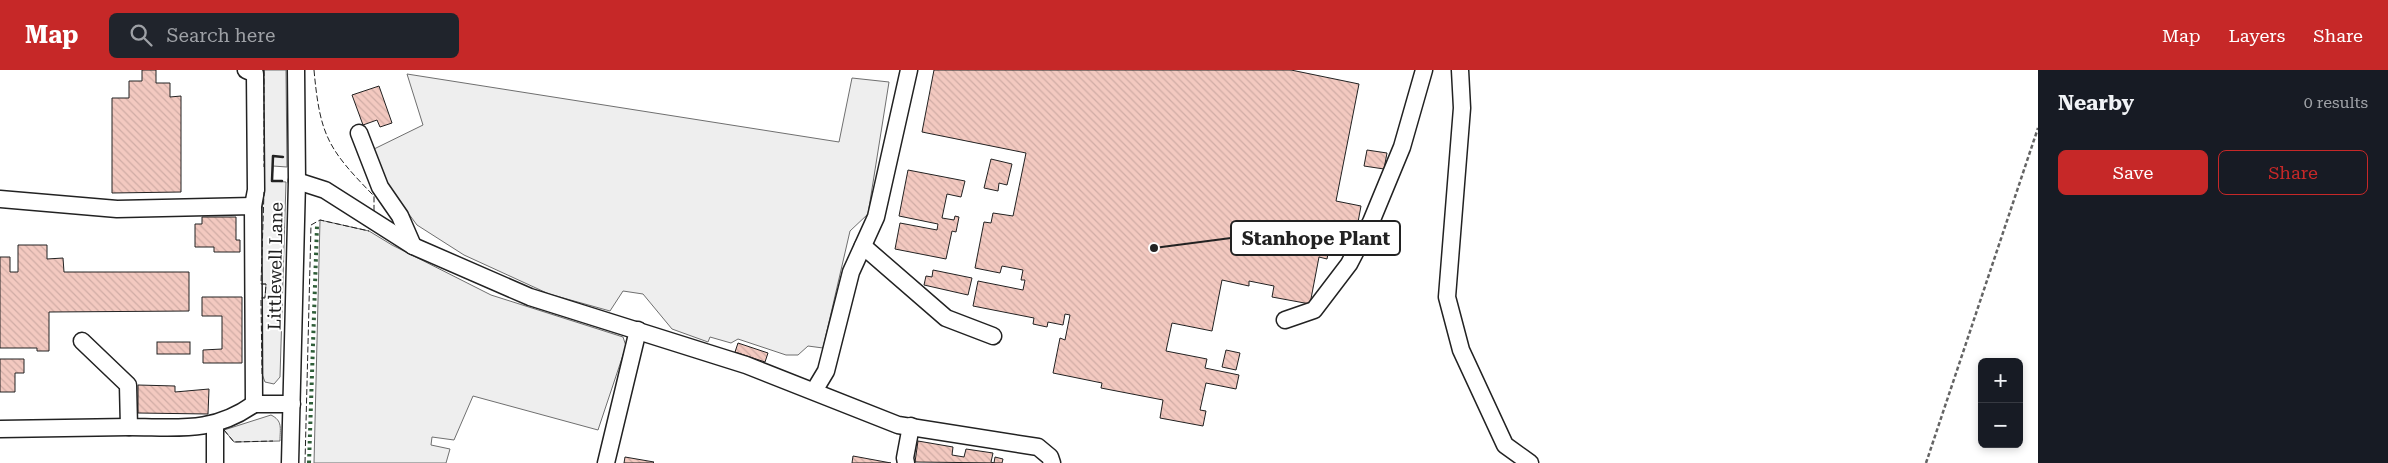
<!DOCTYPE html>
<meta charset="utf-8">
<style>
body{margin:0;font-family:"Roboto Serif",serif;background:#20242c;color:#f1f3f6}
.controls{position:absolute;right:15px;bottom:15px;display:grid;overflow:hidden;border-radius:8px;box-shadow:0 2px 8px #0003}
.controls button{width:45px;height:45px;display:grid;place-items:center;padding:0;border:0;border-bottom:1px solid #363941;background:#171b24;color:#f1f3f6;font:25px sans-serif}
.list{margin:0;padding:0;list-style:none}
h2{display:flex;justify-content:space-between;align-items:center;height:65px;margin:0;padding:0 20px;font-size:21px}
h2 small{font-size:16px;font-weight:400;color:#9ea1a6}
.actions{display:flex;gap:10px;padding:15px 20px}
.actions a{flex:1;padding:11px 0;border:1px solid #c62828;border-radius:8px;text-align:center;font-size:18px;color:#c62828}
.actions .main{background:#c62828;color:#fff}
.icon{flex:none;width:28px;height:28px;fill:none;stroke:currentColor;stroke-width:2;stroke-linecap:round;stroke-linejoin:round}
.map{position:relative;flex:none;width:2038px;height:393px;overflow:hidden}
header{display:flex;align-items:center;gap:30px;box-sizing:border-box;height:70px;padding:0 25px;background:#c62828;color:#fff}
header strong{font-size:24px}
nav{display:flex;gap:28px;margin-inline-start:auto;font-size:18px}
.search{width:350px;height:45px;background:#20242c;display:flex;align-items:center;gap:12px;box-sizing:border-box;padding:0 18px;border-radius:8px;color:#9ea1a6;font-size:19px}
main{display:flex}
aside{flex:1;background:#171b24}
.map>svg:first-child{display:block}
</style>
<header>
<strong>Map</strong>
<div class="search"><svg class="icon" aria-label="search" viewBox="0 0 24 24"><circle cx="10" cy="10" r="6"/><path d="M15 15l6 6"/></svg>Search here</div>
<nav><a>Map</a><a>Layers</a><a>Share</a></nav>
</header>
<main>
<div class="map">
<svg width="2038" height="393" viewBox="0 0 2038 393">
<defs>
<pattern id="building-back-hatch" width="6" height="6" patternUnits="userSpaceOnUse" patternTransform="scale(1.25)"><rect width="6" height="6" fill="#f3c9c0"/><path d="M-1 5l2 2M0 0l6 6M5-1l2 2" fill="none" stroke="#d0aca5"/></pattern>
</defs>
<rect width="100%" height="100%" fill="#fff"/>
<g fill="#eee" stroke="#6f6f6f">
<path d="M264,0H286L287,97L273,96L272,111L286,112L280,307L274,314L265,312L262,304L261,228L265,227L266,214H261Z"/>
<path d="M407,4L839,72L852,8L889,12L868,144L850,161L823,278L808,276L798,285H786L738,269L731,273L710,267L708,272L672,259L643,224L623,221L610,241L549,224L464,185L417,155L382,108L374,79L423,55Z"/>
<path d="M320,150L369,161L392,175L491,225L623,267L626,276L598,360L473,326L454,370L432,367L431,375L450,379L446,393H314Z"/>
<path d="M271,345C283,351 280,358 280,371L234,372L224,360Z"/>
</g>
<g fill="url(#building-back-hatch)" stroke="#222">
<path d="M142,0H156V13H170V27L181,26V122L112,123V28H129V11H142Z"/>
<path d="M934,0H1291L1359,14L1336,131L1361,136L1355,168L1324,162L1323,167L1331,169L1327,189L1319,187L1310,234L1272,227L1274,216L1249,211V216L1222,210L1212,261L1172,253L1166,281L1207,289L1205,298L1239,305L1236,319L1206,313L1200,340L1206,341L1203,356L1160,348L1163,330L1101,318L1102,313L1053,303L1060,268L1065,270L1070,245L1065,244L1063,255L1048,252L1047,257L1033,254L1034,248L973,236L978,211L1023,220L1025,210H1021L1023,200L1002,196L1000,203L975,198L984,152L991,153L993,143L1013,146L1026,83L922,62Z"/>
<path d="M379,16L392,53L380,57L377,50L363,55L352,25Z"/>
<path d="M1367,80L1387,83L1384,99L1364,96Z"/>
<path d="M991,89L1012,94L1007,115L999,113L998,121L984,118Z"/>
<path d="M908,100L965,111L961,127L947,124L942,148L954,150L955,146L959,147L956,162L952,161L946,189L895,179L900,153L937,160L938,154L899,146Z"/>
<path d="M202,147H236V170H240V182H214V177H195V154H202Z"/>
<path d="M18,175H47V189L63,188L64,202H189V241L49,242V281H37V278H0V187H10V202H18Z"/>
<path d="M933,200L972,208L968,225L924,215L926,206L932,207Z"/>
<path d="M202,227H242V293H203V280L222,279V246H202Z"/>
<rect x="157" y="272" width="33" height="12"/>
<path d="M738,273L768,283L765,292L735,282Z"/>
<path d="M1226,280L1240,283L1236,300L1222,297Z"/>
<path d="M0,289H24V303H15V322H0Z"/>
<path d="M138,315L175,316V322L209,319L208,344L138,343Z"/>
<path d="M918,371L953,377L952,385L964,387L966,379L993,383L991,392L994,393L995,387L1003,389L1002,393L915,392Z"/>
<path d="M853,386L891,393H852Z"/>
<path d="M625,387L654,392L653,393H624Z"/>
</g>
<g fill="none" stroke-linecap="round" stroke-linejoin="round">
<g stroke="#222" stroke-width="19">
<g id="minor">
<path d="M246,0L255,4L256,120L253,136"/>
<path d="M1460,0L1462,38L1447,227L1461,280L1505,375L1530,393"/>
<path d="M359,63L380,117L400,146L413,176"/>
<path d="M297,111L325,120L413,176L530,227L746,295L898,355L1038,377L1050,387L1052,393"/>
<path d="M0,129L117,139L253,136L254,334H292"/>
<path d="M863,176L946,248L993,266"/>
<path d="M1285,250L1314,240L1349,194L1371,152L1402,77L1424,0"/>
<path d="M82,271L128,315L129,357C177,357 212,364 254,334"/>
<path d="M814,321L826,301L851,202L876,147L909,0"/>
<path d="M0,359L129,357"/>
<path d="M215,393V355"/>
<path d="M290,393L297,111L296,0"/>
<path d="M606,393L638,260"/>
<path d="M906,393L905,388L911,356"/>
</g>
</g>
<path stroke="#646464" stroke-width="2.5" stroke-dasharray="4 2.5" stroke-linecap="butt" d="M1926,393L2038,58"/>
<use href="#minor" stroke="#fff" stroke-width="16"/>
<path stroke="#2f5e38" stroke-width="4" stroke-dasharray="2.5 4" stroke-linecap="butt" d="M309,393L317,156"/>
<g stroke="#222" stroke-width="1" stroke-dasharray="6 2.5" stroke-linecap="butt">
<path d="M264,0V97"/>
<path d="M314,0C320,66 328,79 374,126V141"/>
<path d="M262,304L261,228H265L266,214H261L264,122"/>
<path d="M224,360L234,372L273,371"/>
<path d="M305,393L311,155L320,150L369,161"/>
</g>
<path stroke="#222" stroke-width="2.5" d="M282,111H272L273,86L283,87"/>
</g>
<g text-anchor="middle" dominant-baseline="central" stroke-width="4" stroke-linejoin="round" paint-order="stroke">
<g font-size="18" fill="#222" stroke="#fff">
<text transform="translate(275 196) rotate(-89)">Littlewell Lane</text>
</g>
</g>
<path fill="none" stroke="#222" stroke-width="2" d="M1154 178L1231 168"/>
<circle fill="#222" stroke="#fff" stroke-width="2" cx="1154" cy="178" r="5"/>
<rect fill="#fff" stroke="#222" stroke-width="2" x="1231" y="151" width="169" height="34" rx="5"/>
<g font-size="19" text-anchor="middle" font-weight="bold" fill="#222">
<text x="1316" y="175">Stanhope Plant</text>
</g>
</svg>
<div class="controls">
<button>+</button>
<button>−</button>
</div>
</div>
<aside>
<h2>Nearby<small>0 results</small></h2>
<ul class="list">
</ul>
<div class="actions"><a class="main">Save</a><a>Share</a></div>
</aside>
</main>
